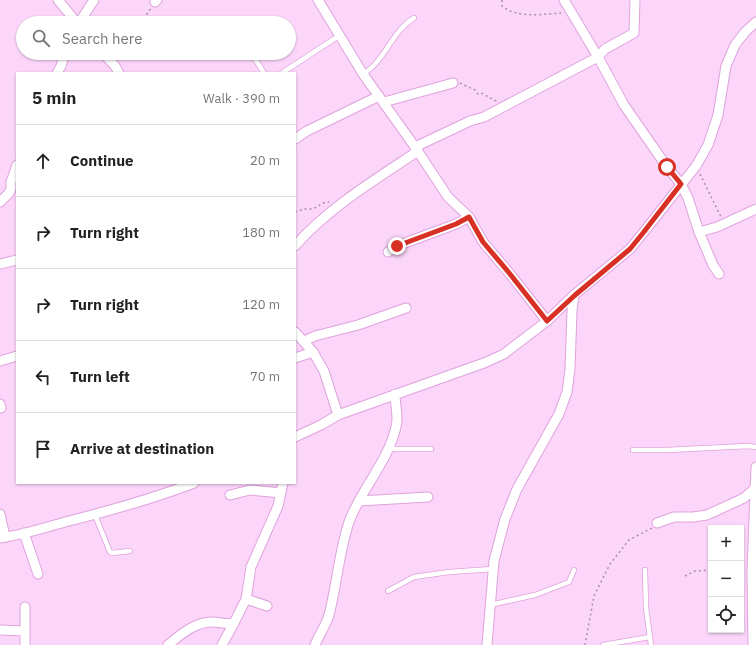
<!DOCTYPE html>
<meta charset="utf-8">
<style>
body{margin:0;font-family:"IBM Plex Sans",sans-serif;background:#f6f6f6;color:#222}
.controls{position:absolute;right:12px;bottom:12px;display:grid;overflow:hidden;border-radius:0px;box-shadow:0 1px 3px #0004}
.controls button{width:36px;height:36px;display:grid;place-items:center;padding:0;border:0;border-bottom:1px solid #e0e0e0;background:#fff;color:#222;font:20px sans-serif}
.stop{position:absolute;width:12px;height:12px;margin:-9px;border:3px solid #d93025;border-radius:50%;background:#fff}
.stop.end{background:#d93025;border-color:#fff;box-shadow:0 1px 4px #0008}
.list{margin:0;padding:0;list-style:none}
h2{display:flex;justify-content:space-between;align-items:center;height:52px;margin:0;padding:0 16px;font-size:17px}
h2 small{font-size:13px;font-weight:400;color:#767676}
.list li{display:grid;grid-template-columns:26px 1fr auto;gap:12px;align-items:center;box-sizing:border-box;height:72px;padding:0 16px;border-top:1px solid #e0e0e0}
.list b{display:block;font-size:15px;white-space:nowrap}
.list em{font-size:13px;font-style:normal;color:#767676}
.icon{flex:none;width:22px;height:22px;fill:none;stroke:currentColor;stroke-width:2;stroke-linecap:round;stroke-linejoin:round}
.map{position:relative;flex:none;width:756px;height:645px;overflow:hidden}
.search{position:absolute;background:#fff;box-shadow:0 1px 3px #0004;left:16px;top:16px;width:280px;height:44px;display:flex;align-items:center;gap:10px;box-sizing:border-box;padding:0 14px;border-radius:22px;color:#767676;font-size:15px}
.panel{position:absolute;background:#fff;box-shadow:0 1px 3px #0004;left:16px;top:72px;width:280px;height:412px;border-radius:0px}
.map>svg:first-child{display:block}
</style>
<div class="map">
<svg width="756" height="645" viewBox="0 0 756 645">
<rect width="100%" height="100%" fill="#fcd6fa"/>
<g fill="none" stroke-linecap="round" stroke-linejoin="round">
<g stroke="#dfa2dc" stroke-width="6">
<g id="service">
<path d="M249,53L255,59L264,73"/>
<path d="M282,73L340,35"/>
<path d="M363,74C385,61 392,31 414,18"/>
<path d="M388,449H431"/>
<path d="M633,450H667L748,446L756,447"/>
<path d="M95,515L110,552L113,553L130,551"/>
<path d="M645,570L646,608L651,645"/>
<path d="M388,591L414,577L449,572L493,569"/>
<path d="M490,605L535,595L569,582L574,570"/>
<path d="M603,645L650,637"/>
</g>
</g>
<g stroke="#dfa2dc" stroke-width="11">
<g id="minor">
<path d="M58,0L77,23"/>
<path d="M318,0L363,74L415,147L448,197L469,217L483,242L510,274L547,321"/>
<path d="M564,0L598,57L624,105L667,167L681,184L688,198L699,232L713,265L719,274"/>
<path d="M155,2L157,0"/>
<path d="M79,23L94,0"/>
<path d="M103,53L115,66L119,73"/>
<path d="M57,73L61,66L65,53"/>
<path d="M384,102L453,83"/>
<path d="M295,139L307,131L379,96"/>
<path d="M415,147L470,121L484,117L598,57L605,49L634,33L635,0"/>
<path d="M0,202L9,193L11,189V182L17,165"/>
<path d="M699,232L717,227L756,209"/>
<path d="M295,246C328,208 376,179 418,151"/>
<path d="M388,252L397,246L456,224L469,217"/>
<path d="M0,264L17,260"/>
<path d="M295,332L313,352L324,371L338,415L484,363L504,354L547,321L574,295L630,249L643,233L696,166L708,145L718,115L726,66L735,45L745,32L756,22"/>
<path d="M304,341L315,336L358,325L406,308"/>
<path d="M295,358L313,352"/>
<path d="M0,361L17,356"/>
<path d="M0,404L1,408"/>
<path d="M295,437L321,425L338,415"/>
<path d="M230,495L250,490L281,493"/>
<path d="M359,501L428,497"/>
<path d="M0,514L5,537"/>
<path d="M657,523L674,517H693L707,515L744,498L754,489"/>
<path d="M24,533L38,574"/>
<path d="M0,538C22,535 44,528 65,522C109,511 152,499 194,483"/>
<path d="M246,599L267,606"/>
<path d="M0,630L25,631"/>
<path d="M25,645V607"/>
<path d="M168,645C181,634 195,622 212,622C221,622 225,625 234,623"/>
<path d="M222,645L234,623L246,599L251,567L278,506L283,483"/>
<path d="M315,645C319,635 326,625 329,615C337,584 339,552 349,522C361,489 388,462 396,427C399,416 395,406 395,394"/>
<path d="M487,645L494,561L505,519L517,489L559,414L567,392L570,369L572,311L574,295"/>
<path d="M753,645L752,571L756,467"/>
</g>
</g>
<g stroke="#ac8caa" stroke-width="1.5" stroke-dasharray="2 3" stroke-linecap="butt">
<path d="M502,0V6C518,19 543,14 562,13"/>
<path d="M141,23L151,8"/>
<path d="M460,83L466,86L475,90L478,94L481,93L498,102"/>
<path d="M700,174L721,217"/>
<path d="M295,212L304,209H313L323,203L329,202"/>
<path d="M685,576L695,571L711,570"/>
<path d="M585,645L594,596L610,564L629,540L652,528"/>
</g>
<use href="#service" stroke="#fff" stroke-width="4.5"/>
<use href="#minor" stroke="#fff" stroke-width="9"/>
</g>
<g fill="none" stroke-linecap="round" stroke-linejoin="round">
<path stroke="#d93025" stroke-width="5" d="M397,246L456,224L469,217L483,242L510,274L547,321L574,296L630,249L643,233L681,184L667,167"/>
</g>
</svg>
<div class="controls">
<button>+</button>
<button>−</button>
<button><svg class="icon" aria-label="locate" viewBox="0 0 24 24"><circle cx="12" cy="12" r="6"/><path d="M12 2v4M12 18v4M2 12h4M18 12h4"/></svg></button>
</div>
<div class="stop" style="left:667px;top:167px"></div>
<div class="stop end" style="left:397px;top:246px"></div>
<div class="search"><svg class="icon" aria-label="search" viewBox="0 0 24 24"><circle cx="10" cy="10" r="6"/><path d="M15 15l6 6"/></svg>Search here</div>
<section class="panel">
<h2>5 min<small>Walk · 390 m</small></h2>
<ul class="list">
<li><svg class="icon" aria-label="ahead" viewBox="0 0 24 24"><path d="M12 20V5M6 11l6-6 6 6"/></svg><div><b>Continue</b></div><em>20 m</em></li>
<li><svg class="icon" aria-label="right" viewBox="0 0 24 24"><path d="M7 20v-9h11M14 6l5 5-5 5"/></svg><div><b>Turn right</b></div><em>180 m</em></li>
<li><svg class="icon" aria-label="right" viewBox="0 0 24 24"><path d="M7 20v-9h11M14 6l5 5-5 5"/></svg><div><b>Turn right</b></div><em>120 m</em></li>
<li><svg class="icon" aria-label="left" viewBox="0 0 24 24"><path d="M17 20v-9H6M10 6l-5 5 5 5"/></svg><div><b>Turn left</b></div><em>70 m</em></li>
<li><svg class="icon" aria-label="arrive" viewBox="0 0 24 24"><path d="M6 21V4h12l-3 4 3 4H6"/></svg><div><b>Arrive at destination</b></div></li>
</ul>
</section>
</div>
